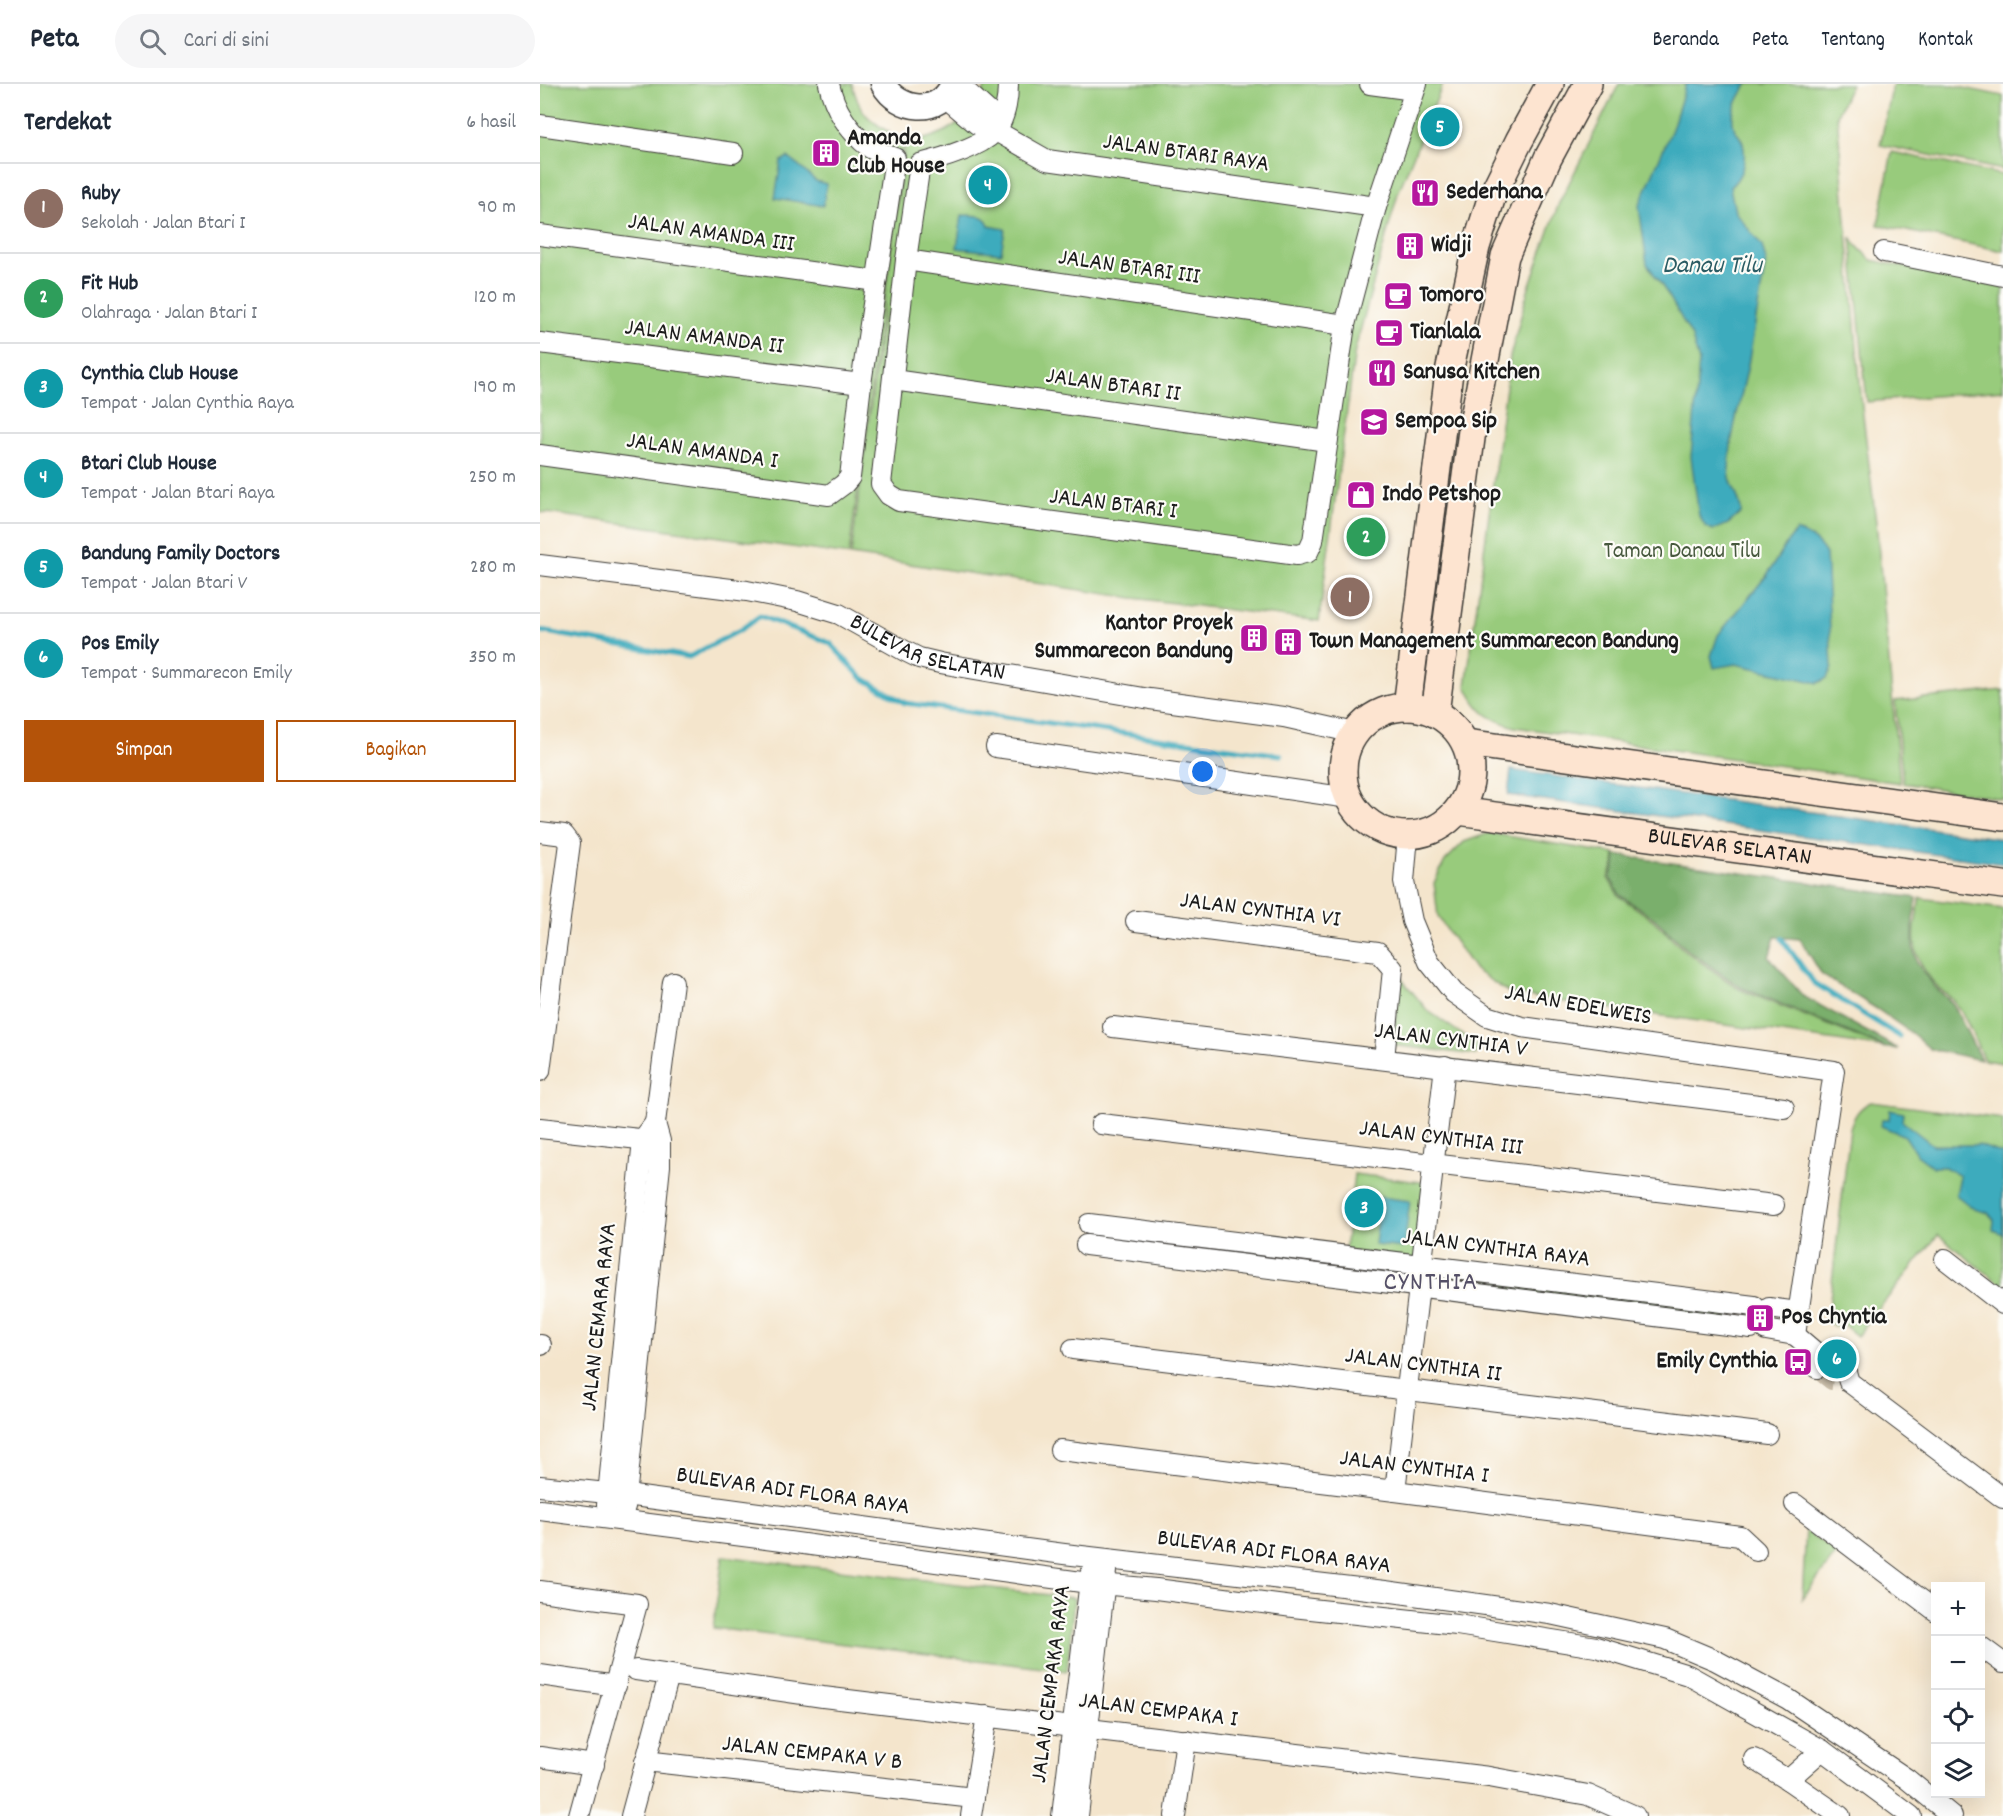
<!DOCTYPE html>
<html lang="id">
<meta charset="utf-8">
<style>
body{margin:0;font-family:Dekko,sans-serif;background:#f6f6f7;color:#1f2937}
.controls{position:absolute;right:18px;bottom:18px;display:grid;overflow:hidden;border-radius:0px;box-shadow:0 6px 24px #0002}
.controls button{width:54px;height:54px;display:grid;place-items:center;padding:0;border:0;border-bottom:2px solid #e0e1e3;background:#fff;color:#1f2937;font:30px sans-serif}
.you{position:absolute;left:663px;top:688px;width:21px;height:21px;margin:-15px;border:4px solid #fff;border-radius:50%;background:#1a73e8;box-shadow:0 0 0 9px #1a73e833}
.badge{display:grid;place-items:center;width:39px;height:39px;border-radius:50%;background:#b45309;color:#fff;font-size:20px;font-weight:700}
.pin{position:absolute;translate:-50% -50%;border:3px solid #fff;box-shadow:0 2px 6px #0006}
.list{margin:0;padding:0;list-style:none}
h2{display:flex;justify-content:space-between;align-items:center;height:78px;margin:0;padding:0 24px;font-size:26px}
h2 small{font-size:20px;font-weight:400;color:#747a83}
.list li{display:grid;grid-template-columns:39px 1fr auto;gap:18px;align-items:center;box-sizing:border-box;height:90px;padding:0 24px;border-top:2px solid #e0e1e3}
.list b{display:block;font-size:22px;white-space:nowrap}
.list p{margin:0;font-size:20px;white-space:nowrap;color:#747a83}
.list em{font-size:20px;font-style:normal;color:#747a83}
.actions{display:flex;gap:12px;padding:18px 24px}
.actions a{flex:1;padding:14px 0;border:2px solid #b45309;border-radius:0px;text-align:center;font-size:21px;color:#b45309}
.actions .main{background:#b45309;color:#fff}
.icon{flex:none;width:33px;height:33px;fill:none;stroke:currentColor;stroke-width:2;stroke-linecap:round;stroke-linejoin:round}
.map{position:relative;flex:none;width:1463px;height:1732px;overflow:hidden}
header{display:flex;align-items:center;gap:36px;box-sizing:border-box;height:84px;padding:0 30px;background:#fff;border-bottom:2px solid #e0e1e3}
header strong{font-size:28px}
nav{display:flex;gap:33px;margin-inline-start:auto;font-size:21px}
.search{width:420px;height:54px;background:#f6f6f7;display:flex;align-items:center;gap:15px;box-sizing:border-box;padding:0 21px;border-radius:33px;color:#747a83;font-size:22px}
main{display:flex}
aside{flex:1;background:#fff}
.map>svg:first-child{display:block}
</style>
<header>
<strong>Peta</strong>
<div class="search"><svg class="icon" aria-label="search" viewBox="0 0 24 24"><circle cx="10" cy="10" r="6"/><path d="M15 15l6 6"/></svg>Cari di sini</div>
<nav><a>Beranda</a><a>Peta</a><a>Tentang</a><a>Kontak</a></nav>
</header>
<main>
<aside>
<h2>Terdekat<small>6 hasil</small></h2>
<ul class="list">
<li><span class="badge" style="background:#8d6e63">1</span><div><b>Ruby</b><p>Sekolah · Jalan Btari I</p></div><em>90 m</em></li>
<li><span class="badge" style="background:#2e9e5b">2</span><div><b>Fit Hub</b><p>Olahraga · Jalan Btari I</p></div><em>120 m</em></li>
<li><span class="badge" style="background:#0f9aa8">3</span><div><b>Cynthia Club House</b><p>Tempat · Jalan Cynthia Raya</p></div><em>190 m</em></li>
<li><span class="badge" style="background:#0f9aa8">4</span><div><b>Btari Club House</b><p>Tempat · Jalan Btari Raya</p></div><em>250 m</em></li>
<li><span class="badge" style="background:#0f9aa8">5</span><div><b>Bandung Family Doctors</b><p>Tempat · Jalan Btari V</p></div><em>280 m</em></li>
<li><span class="badge" style="background:#0f9aa8">6</span><div><b>Pos Emily</b><p>Tempat · Summarecon Emily</p></div><em>350 m</em></li>
</ul>
<div class="actions"><a class="main">Simpan</a><a>Bagikan</a></div>
</aside>
<div class="map">
<svg width="1463" height="1732" viewBox="0 0 1463 1732">
<rect width="100%" height="100%" fill="#fdfcf7"/>
<filter id="ink" filterUnits="userSpaceOnUse"><feTurbulence type="fractalNoise" baseFrequency=".0167" numOctaves="2"/><feDisplacementMap in="SourceGraphic" scale="12" xChannelSelector="R" yChannelSelector="G"/><feConvolveMatrix kernelMatrix="1 2 1 2 8 2 1 2 1" color-interpolation-filters="sRGB"/></filter>
<filter id="wash" filterUnits="userSpaceOnUse"><feTurbulence type="fractalNoise" baseFrequency=".008" numOctaves="4" result="noise"/><feDisplacementMap in="SourceGraphic" scale="24" xChannelSelector="R" yChannelSelector="G"/><feGaussianBlur stdDeviation="1.35" result="paint"/><feColorMatrix in="noise" values="0 0 0 0 0 0 0 0 0 0 0 0 0 0 0 0 0 1.4 0 .05"/><feComposite in="paint" operator="in"/></filter>
<g filter="url(#wash)">
<rect width="100%" height="100%" fill="#f4e5cc"/>
<g fill="#98cb7c" stroke="#5a744c" stroke-width="1.5">
<path d="M0,0H312C319,26 325,34 349,48L348,55L363,60L309,471L0,428Z"/>
<path d="M446,0H903L858,109L815,266L779,537L593,514L311,471L365,61H380L381,56C412,48 437,32 446,0Z"/>
<path d="M1079,0H1311L1297,31L1322,323L1337,447L1360,699L975,643C948,635 938,628 926,602L970,273L988,206L1019,119Z"/>
<path d="M1353,0H1405L1463,12V86L1340,61Z"/>
<path d="M1352,68L1463,91V167L1338,141Z"/>
<path d="M1311,153L1316,161L1331,176L1463,203V306L1327,318Z"/>
<path d="M1463,606V715L1363,699L1355,617Z"/>
<path d="M949,749L1075,770L1074,781L1068,794L1079,812L1113,836L1144,866L1199,905L1345,964L971,910L935,886L898,833L894,799L905,777L924,758Z"/>
<path d="M1380,814L1463,825V979L1444,976C1435,957 1427,933 1414,917C1408,911 1401,907 1396,901C1369,871 1372,852 1380,814Z"/>
<path d="M861,894L887,926L937,961L936,971L852,961Z"/>
<path d="M1331,1018L1463,1035V1202L1398,1151L1317,1252L1300,1238L1295,1243L1291,1240L1288,1232L1310,1045C1314,1032 1318,1024 1331,1018Z"/>
<path d="M814,1090L888,1099L879,1176L805,1167Z"/>
<path d="M884,1186L1192,1223L1190,1238L882,1201Z"/>
<path d="M1266,1446L1297,1469L1262,1515Z"/>
<path d="M183,1472L534,1514L527,1587L173,1544Z"/>
</g>
<path fill="#7aaf6c" stroke="#4b6644" stroke-width="1.5" d="M1076,771L1377,814L1373,835V863L1377,879L1395,903L1413,920L1441,976L1390,965L1374,951L1337,925L1282,891L1260,855L1235,853L1229,873L1263,912L1358,965L1347,964L1200,903L1146,865L1115,835L1080,811L1070,794L1075,782Z"/>
<g fill="#3eabbd" stroke="#2d646c" stroke-width="1.5">
<path d="M1146,0H1208C1200,10 1189,29 1194,43C1196,49 1202,54 1203,60C1207,76 1202,93 1190,103L1195,128L1222,162L1226,177C1220,212 1214,247 1208,281C1201,316 1190,350 1189,385C1189,403 1202,414 1201,429L1188,440L1173,446L1166,443L1159,432L1151,373L1159,278L1152,253L1129,212L1107,180L1099,122L1132,45Z"/>
<path d="M248,73L276,97L287,100L283,122L235,114L241,77Z"/>
<path d="M422,131C433,132 446,129 449,142L465,145L461,169L417,164Z"/>
<path d="M1256,447C1270,451 1279,458 1286,470L1292,583L1287,594L1278,599L1196,580L1174,584L1171,572L1178,551L1227,491L1246,460Z"/>
<path d="M971,686L1463,755V780L968,711Z"/>
<path d="M1350,1026L1363,1029L1362,1037L1393,1061H1439L1463,1070V1150L1453,1146L1454,1136L1448,1129L1434,1125L1416,1111L1420,1092L1405,1083H1393L1377,1071L1365,1052L1341,1042L1342,1036H1349Z"/>
<path d="M840,1113L870,1117L864,1164L835,1161Z"/>
</g>
<g fill="none" stroke-linecap="round" stroke-linejoin="round">
<g stroke="#3eabbd" stroke-width="5">
<path d="M0,547L149,573L200,546L220,532L290,559L321,593L365,619L741,671"/>
<path d="M1242,855L1274,899L1359,952"/>
</g>
</g>
</g>
<g filter="url(#ink)">
<g fill="none" stroke-linecap="round" stroke-linejoin="round">
<g stroke="#c9bda9" stroke-width="20" stroke-dasharray="20 10" stroke-linecap="butt">
<path d="M1290,1269L1304,1281"/>
<path d="M1277,1284L1292,1296L1309,1298"/>
</g>
<g stroke="#3c3a36" stroke-width="22">
<g id="minor">
<path d="M418,0L449,28L456,47"/>
<path d="M468,0C468,16 466,31 457,45C445,62 400,75 380,80L366,176L341,400L349,411L359,417L757,471L768,468L773,457L805,241L836,123L877,0"/>
<path d="M830,0L874,6"/>
<path d="M405,13L437,40L456,47L507,76L836,123"/>
<path d="M0,41L193,69"/>
<path d="M0,151L336,197"/>
<path d="M1344,168L1463,192"/>
<path d="M366,176L805,241"/>
<path d="M0,259L321,300"/>
<path d="M353,296L787,357"/>
<path d="M0,371L289,411L304,400L310,393L321,300L355,74C347,71 335,68 329,63C309,48 294,24 289,0"/>
<path id="s1" d="M0,481L207,507L257,517L299,530L365,567L379,574L400,579L610,615L744,633L815,649"/>
<path d="M456,663L809,714"/>
<path d="M0,748L24,751L30,759L0,987"/>
<path d="M868,751L864,798L872,837L889,878L914,909L947,932L982,943L1294,987L1255,1251"/>
<path d="M596,837L838,868L853,885L844,975"/>
<path d="M573,943L1244,1024"/>
<path d="M561,1040L1234,1121"/>
<path d="M0,1044L117,1057"/>
<path d="M549,1140L1214,1222"/>
<path d="M546,1161L1211,1244"/>
<path d="M1405,1175L1463,1220"/>
<path d="M1229,1224L1258,1228"/>
<path d="M1226,1246L1255,1251"/>
<path d="M1255,1251L1275,1268L1277,1284"/>
<path d="M0,1261H1"/>
<path d="M533,1265L1227,1350"/>
<path d="M1304,1281L1309,1298L1463,1414"/>
<path d="M520,1366L855,1407L1200,1452L1216,1467"/>
<path d="M0,1402L86,1411L524,1470L845,1507L1010,1530L1125,1555L1175,1576L1248,1615L1367,1695L1412,1732"/>
<path d="M855,1407L905,982"/>
<path d="M1255,1420L1396,1527"/>
<path d="M67,1421L103,1055L115,1039"/>
<path d="M85,1423L120,1082V1057L115,1039L133,898"/>
<path d="M0,1426L249,1458L549,1499L616,1505L753,1523L917,1541L1056,1563L1148,1591L1282,1666L1371,1732"/>
<path d="M0,1507L97,1520L39,1732"/>
<path d="M1440,1562L1463,1579"/>
<path d="M96,1586L283,1613L949,1693L1048,1711L1095,1732"/>
<path d="M0,1591L76,1602"/>
<path d="M1282,1666L1248,1696L1300,1732"/>
<path d="M0,1673L54,1681"/>
<path d="M1214,1675L1248,1696"/>
<path d="M105,1677L434,1714"/>
<path d="M91,1732L129,1591"/>
<path d="M431,1732L447,1632"/>
<path d="M522,1732L551,1488"/>
<path d="M538,1732L566,1487"/>
<path d="M635,1732L646,1656"/>
</g>
</g>
<g stroke="#3c3a36" stroke-width="27">
<path id="tertiary" d="M343,0C359,28 399,32 413,0"/>
</g>
<g stroke="#3c3a36" stroke-width="30">
<g id="secondary">
<circle cx="867" cy="687" r="64"/>
<path d="M867,623L909,288L936,163L952,112L979,57L1010,0"/>
<path d="M895,629L933,339L965,172L1008,74L1048,0"/>
<path d="M926,659L1463,733"/>
<path id="s2" d="M918,727L1463,801"/>
</g>
</g>
<use href="#minor" stroke="#fff" stroke-width="20"/>
<use href="#tertiary" stroke="#fff" stroke-width="24"/>
<use href="#secondary" stroke="#fde4d0" stroke-width="27"/>
</g>
</g>
<defs>
<g id="building-square" transform="scale(1.5)"><rect x="-9" y="-9" width="18" height="18" rx="4" fill="#b5179e" stroke="#fdfcf7"/><path d="M-4-6H4V6H1V3H-1V6H-4ZM-2.5-4.3h1.7v1.8h-1.7ZM.8-4.3h1.7v1.8H.8ZM-2.5-1h1.7V.8h-1.7ZM.8-1h1.7V.8H.8Z" fill="#fff"/></g>
<g id="restaurant-square" transform="scale(1.5)"><rect x="-9" y="-9" width="18" height="18" rx="4" fill="#b5179e" stroke="#fdfcf7"/><path d="M-5-6h1v4h1v-4h1v4h1v-4h1v5L-1.5 .5V6h-2V.5L-5-1ZM5-6V6H3V1.5H1.5Q1.5-4 5-6Z" fill="#fff"/></g>
<g id="cafe-square" transform="scale(1.5)"><rect x="-9" y="-9" width="18" height="18" rx="4" fill="#b5179e" stroke="#fdfcf7"/><path d="M-5.5-4.5H6V0H3Q3 3.5 0 3.5H-2.5Q-5.5 3.5-5.5 0ZM3-3.2v2h1.7v-2ZM-6 4.5H4V6H-6Z" fill="#fff"/></g>
<g id="school-square" transform="scale(1.5)"><rect x="-9" y="-9" width="18" height="18" rx="4" fill="#b5179e" stroke="#fdfcf7"/><path d="M0-5L7-2L0 1L-7-2ZM-4 1L0 2.5L4 1V4Q0 6-4 4Z" fill="#fff"/></g>
<g id="shop-square" transform="scale(1.5)"><rect x="-9" y="-9" width="18" height="18" rx="4" fill="#b5179e" stroke="#fdfcf7"/><path d="M-5-2.5h2.3a2.7 3.5 0 0 1 5.4 0H5L5.5 6h-11ZM-1.5-2.5h3a1.5 2.3 0 0 0-3 0Z" fill="#fff"/></g>
<g id="bus-square" transform="scale(1.5)"><rect x="-9" y="-9" width="18" height="18" rx="4" fill="#b5179e" stroke="#fdfcf7"/><path d="M-5-6H5V4H4V6H2V4H-2V6H-4V4H-5ZM-3.5-4V0h7V-4ZM-3.5 1.2v1.5H-2V1.2ZM2 1.2v1.5H3.5V1.2Z" fill="#fff"/></g>
</defs>
<g fill-rule="evenodd">
<use href="#building-square" x="286" y="69"/>
<use href="#restaurant-square" x="885" y="109"/>
<use href="#building-square" x="870" y="162"/>
<use href="#cafe-square" x="858" y="212"/>
<use href="#cafe-square" x="849" y="249"/>
<use href="#restaurant-square" x="842" y="289"/>
<use href="#school-square" x="834" y="338"/>
<use href="#shop-square" x="821" y="411"/>
<use href="#building-square" x="714" y="554"/>
<use href="#building-square" x="748" y="558"/>
<use href="#building-square" x="1220" y="1234"/>
<use href="#bus-square" x="1258" y="1278"/>
</g>
<g text-anchor="middle" dominant-baseline="central" stroke-width="4.5" stroke-linejoin="round" paint-order="stroke">
<g font-size="24" font-weight="bold" fill="#1c1c1c" stroke="#fdfcf7" text-anchor="start">
<text x="307" y="55">Amanda<tspan x="307" dy="28">Club House</tspan></text>
<text x="906" y="109">Sederhana</text>
<text x="891" y="162">Widji</text>
<text x="879" y="212">Tomoro</text>
<text x="870" y="249">Tianlala</text>
<text x="863" y="289">Sanusa Kitchen</text>
<text x="855" y="338">Sempoa Sip</text>
<text x="842" y="411">Indo Petshop</text>
<text x="693" y="540" text-anchor="end">Kantor Proyek<tspan x="693" dy="28">Summarecon Bandung</tspan></text>
<text x="769" y="558">Town Management Summarecon Bandung</text>
<text x="1241" y="1234">Pos Chyntia</text>
<text x="1237" y="1278" text-anchor="end">Emily Cynthia</text>
</g>
<g font-size="24" fill="#1c1c1c" stroke="#fdfcf7">
<text transform="translate(646 70) rotate(8)">JALAN BTARI RAYA</text>
<text transform="translate(171 150) rotate(8)">JALAN AMANDA III</text>
<text transform="translate(589 184) rotate(8)">JALAN BTARI III</text>
<text transform="translate(164 254) rotate(7)">JALAN AMANDA II</text>
<text transform="translate(573 302) rotate(8)">JALAN BTARI II</text>
<text transform="translate(162 368) rotate(8)">JALAN AMANDA I</text>
<text transform="translate(573 421) rotate(7)">JALAN BTARI I</text>
<text stroke="none"><textPath href="#s1" startOffset="400">BULEVAR SELATAN</textPath></text>
<text stroke="none"><textPath href="#s2" startOffset="274">BULEVAR SELATAN</textPath></text>
<text transform="translate(720 827) rotate(7)">JALAN CYNTHIA VI</text>
<text transform="translate(1038 922) rotate(10)">JALAN EDELWEIS</text>
<text transform="translate(911 957) rotate(7)">JALAN CYNTHIA V</text>
<text transform="translate(901 1055) rotate(7)">JALAN CYNTHIA III</text>
<text transform="translate(956 1165) rotate(7)">JALAN CYNTHIA RAYA</text>
<text transform="translate(60 1233) rotate(-84)">JALAN CEMARA RAYA</text>
<text transform="translate(883 1282) rotate(7)">JALAN CYNTHIA II</text>
<text transform="translate(874 1384) rotate(7)">JALAN CYNTHIA I</text>
<text transform="translate(253 1408) rotate(8)">BULEVAR ADI FLORA RAYA</text>
<text transform="translate(734 1469) rotate(7)">BULEVAR ADI FLORA RAYA</text>
<text transform="translate(512 1600) rotate(-83)">JALAN CEMPAKA RAYA</text>
<text transform="translate(618 1627) rotate(7)">JALAN CEMPAKA I</text>
<text transform="translate(272 1670) rotate(6)">JALAN CEMPAKA V B</text>
</g>
<g font-size="24" fill="#47593e" stroke="#fdfcf7">
<text x="1142" y="468">Taman Danau Tilu</text>
</g>
<g font-size="26" font-style="italic" fill="#2b5c64" stroke="#fdfcf7">
<text x="1172" y="182">Danau Tilu</text>
</g>
<g font-size="27" letter-spacing="1.5" fill="#555067" stroke="#fdfcf7">
<text x="891" y="1199">CYNTHIA</text>
</g>
</g>
</svg>
<div class="controls">
<button>+</button>
<button>−</button>
<button><svg class="icon" aria-label="locate" viewBox="0 0 24 24"><circle cx="12" cy="12" r="6"/><path d="M12 2v4M12 18v4M2 12h4M18 12h4"/></svg></button>
<button><svg class="icon" aria-label="layers" viewBox="0 0 24 24"><path d="M12 4l9 5-9 5-9-5zM3 14l9 5 9-5"/></svg></button>
</div>
<div class="you"></div>
<div class="pin badge" style="left:810px;top:513px;background:#8d6e63">1</div>
<div class="pin badge" style="left:826px;top:453px;background:#2e9e5b">2</div>
<div class="pin badge" style="left:824px;top:1124px;background:#0f9aa8">3</div>
<div class="pin badge" style="left:448px;top:101px;background:#0f9aa8">4</div>
<div class="pin badge" style="left:900px;top:43px;background:#0f9aa8">5</div>
<div class="pin badge" style="left:1297px;top:1275px;background:#0f9aa8">6</div>
</div>
</main>
